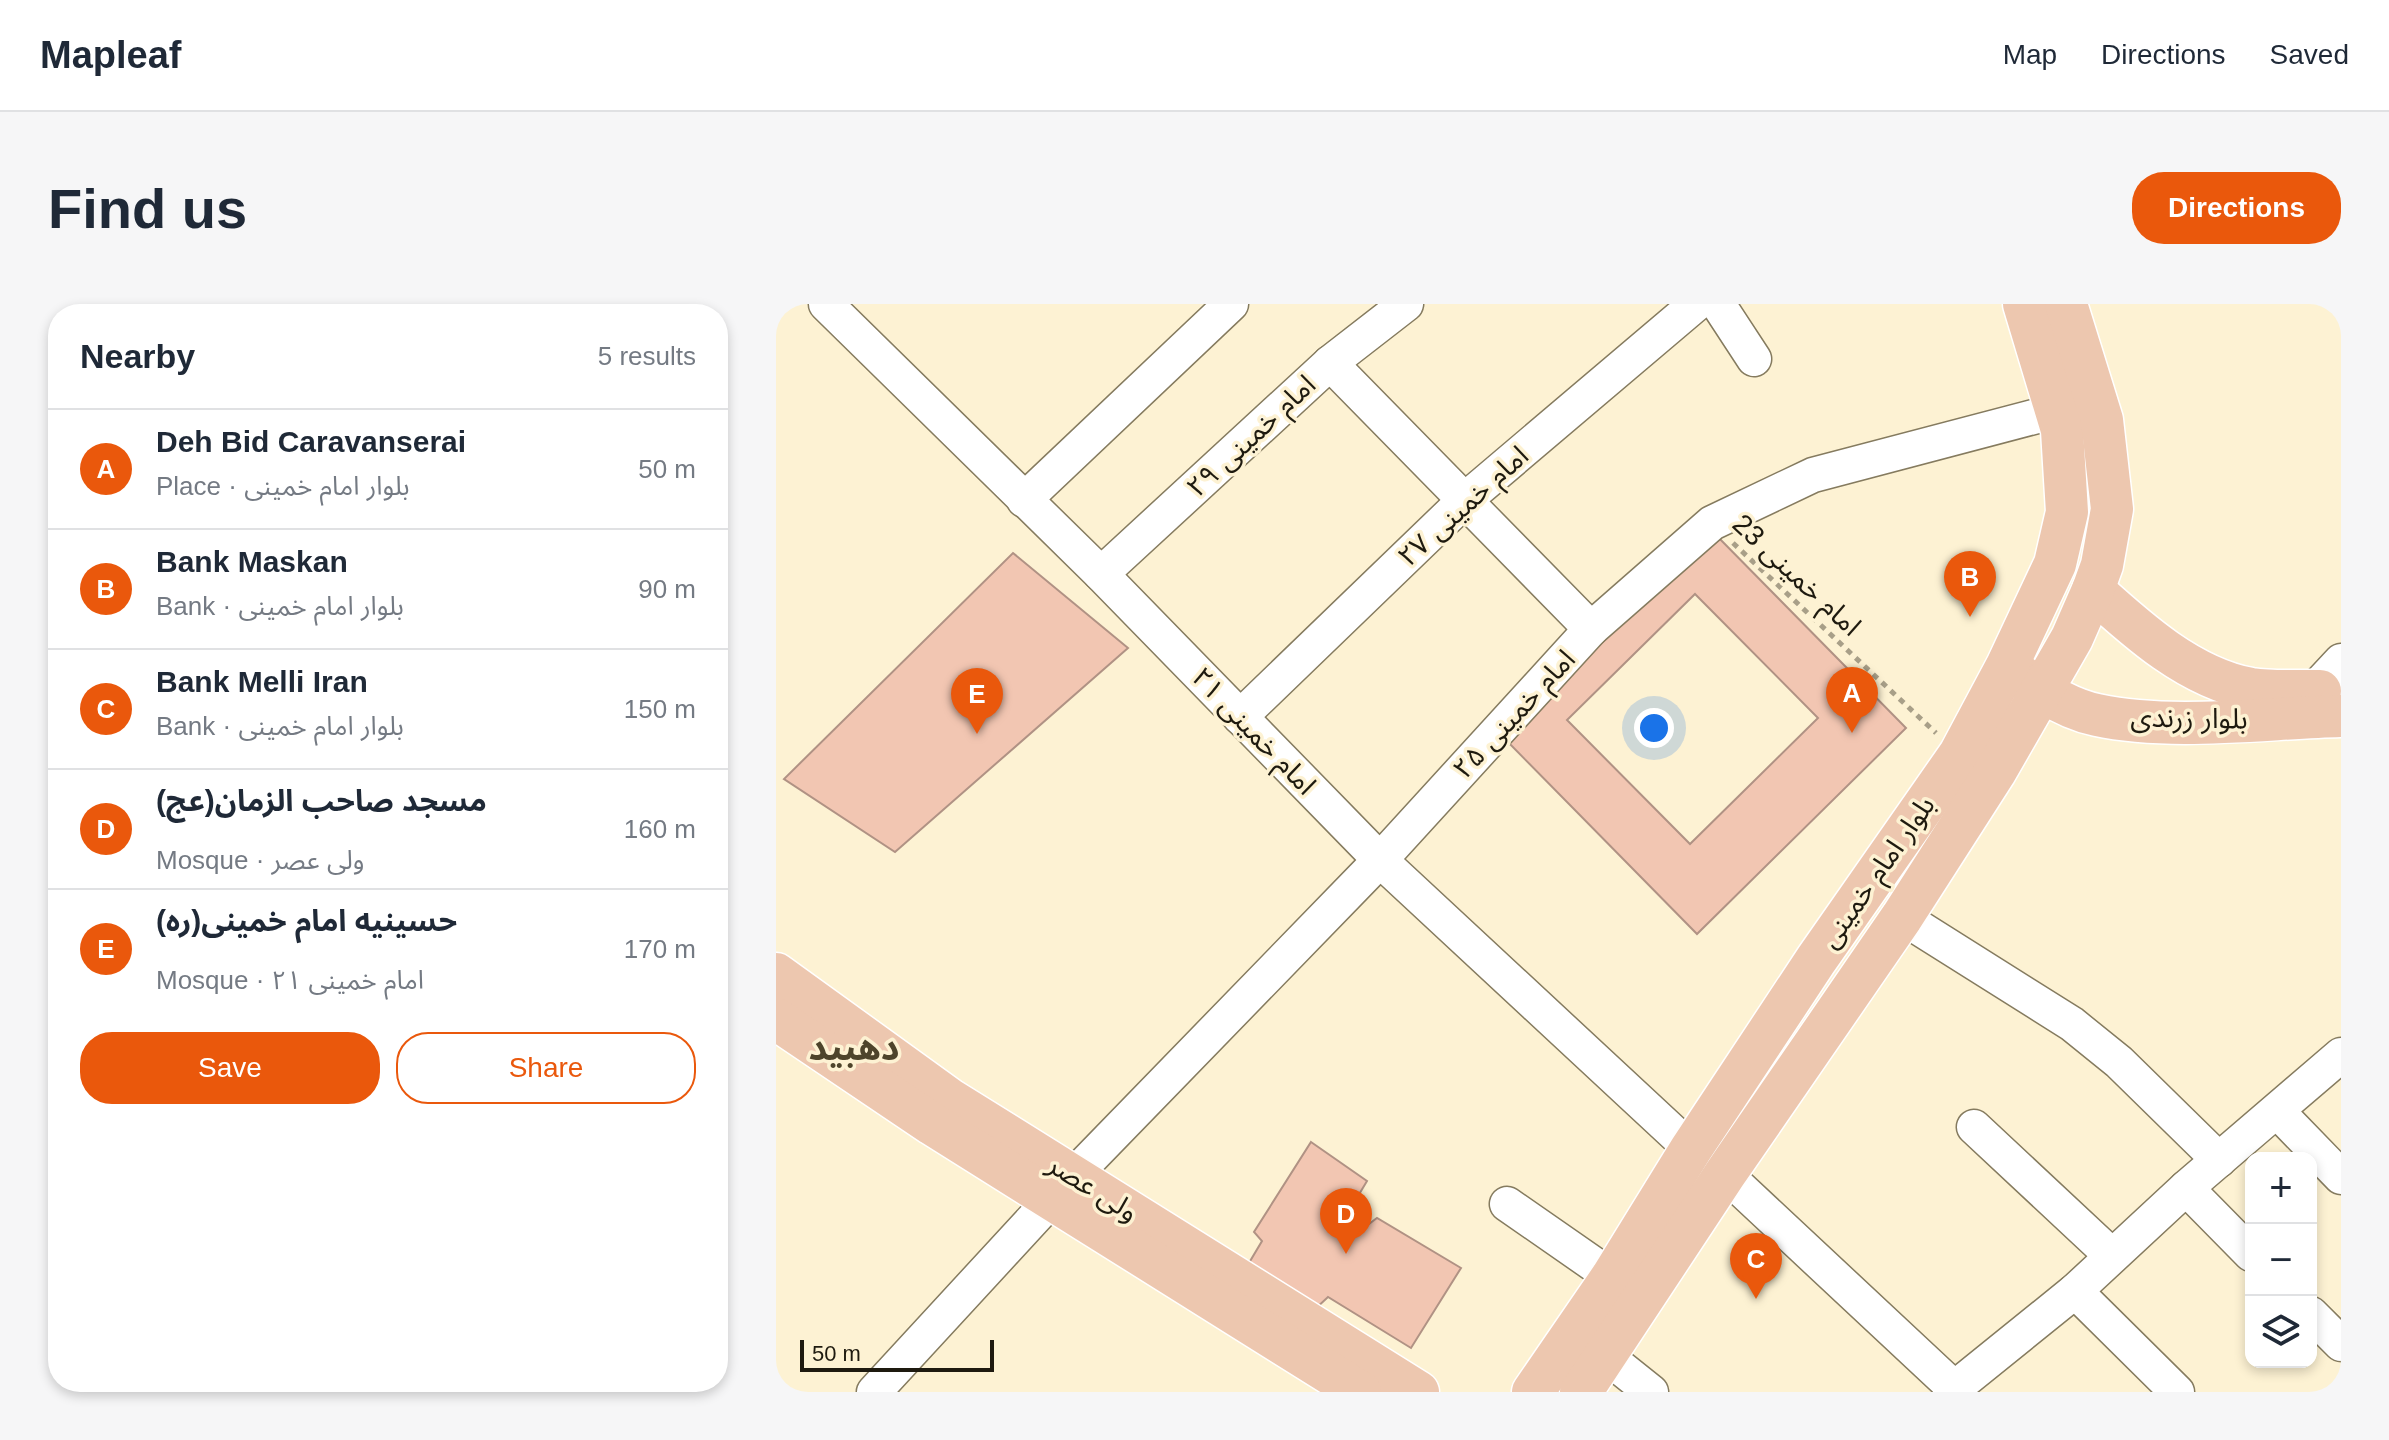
<!DOCTYPE html>
<meta charset="utf-8">
<style>
body{margin:0;font-family:Arial,"Noto Sans Arabic",sans-serif;background:#f6f6f7;color:#1f2937}
.controls{position:absolute;right:24px;bottom:24px;display:grid;overflow:hidden;border-radius:16px;box-shadow:0 4px 12px #0003}
.controls button{width:72px;height:72px;display:grid;place-items:center;padding:0;border:0;border-bottom:2px solid #e0e1e3;background:#fff;color:#1f2937;font:40px sans-serif}
.scale{position:absolute;left:24px;bottom:20px;width:194px;box-sizing:border-box;padding-left:8px;border:4px solid #1e1a0f;border-top:0;font-size:22px;line-height:28px;white-space:nowrap;color:#1e1a0f;-webkit-text-stroke:6px #fdf2d3;paint-order:stroke}
.you{position:absolute;left:878px;top:424px;width:28px;height:28px;margin:-20px;border:6px solid #fff;border-radius:50%;background:#1a73e8;box-shadow:0 0 0 12px #1a73e833}
.badge{display:grid;place-items:center;width:52px;height:52px;border-radius:50%;background:#ea580c;color:#fff;font-size:26px;font-weight:700}
.pin{position:absolute;translate:-50% -66px;filter:drop-shadow(0 2px 4px #0008)}
.pin::after{content:'';position:absolute;top:42px;width:28px;height:24px;background:inherit;clip-path:polygon(0 0,100% 0,50% 100%)}
.list{margin:0;padding:0;list-style:none}
h2{display:flex;justify-content:space-between;align-items:center;height:104px;margin:0;padding:0 32px;font-size:34px}
h2 small{font-size:26px;font-weight:400;color:#747a83}
.list li{display:grid;grid-template-columns:52px 1fr auto;gap:24px;align-items:center;box-sizing:border-box;height:120px;padding:0 32px;border-top:2px solid #e0e1e3}
.list b{display:block;font-size:30px;white-space:nowrap}
.list p{margin:0;font-size:26px;white-space:nowrap;color:#747a83}
.list em{font-size:26px;font-style:normal;color:#747a83}
.actions{display:flex;gap:16px;padding:24px 32px}
.actions a{flex:1;padding:18px 0;border:2px solid #ea580c;border-radius:32px;text-align:center;font-size:28px;color:#ea580c}
.actions .main{background:#ea580c;color:#fff}
.icon{flex:none;width:44px;height:44px;fill:none;stroke:currentColor;stroke-width:2;stroke-linecap:round;stroke-linejoin:round}
.map{position:relative;flex:none;width:1565px;height:1088px;overflow:hidden;border-radius:32px}
header{display:flex;align-items:center;gap:48px;box-sizing:border-box;height:112px;padding:0 40px;background:#fff;border-bottom:2px solid #e0e1e3}
header strong{font-size:38px}
nav{display:flex;gap:44px;margin-inline-start:auto;font-size:28px}
.intro{display:flex;align-items:center;justify-content:space-between;box-sizing:border-box;height:192px;padding:0 48px}
h1{margin:0;font-size:56px}
.button{padding:20px 36px;border-radius:32px;background:#ea580c;color:#fff;font-size:28px;font-weight:700}
main{display:flex;gap:48px;padding:0 48px}
aside{flex:1;background:#fff;border-radius:32px;box-shadow:0 4px 12px #0003}
.map>svg:first-child{display:block}
</style>
<header>
<strong>Mapleaf</strong>
<nav><a>Map</a><a>Directions</a><a>Saved</a></nav>
</header>
<div class="intro"><h1>Find us</h1><a class="button">Directions</a></div>
<main>
<aside>
<h2>Nearby<small>5 results</small></h2>
<ul class="list">
<li><span class="badge">A</span><div><b>Deh Bid Caravanserai</b><p>Place · بلوار امام خمینی</p></div><em>50 m</em></li>
<li><span class="badge">B</span><div><b>Bank Maskan</b><p>Bank · بلوار امام خمینی</p></div><em>90 m</em></li>
<li><span class="badge">C</span><div><b>Bank Melli Iran</b><p>Bank · بلوار امام خمینی</p></div><em>150 m</em></li>
<li><span class="badge">D</span><div><b>مسجد صاحب الزمان(عج)</b><p>Mosque · ولی عصر</p></div><em>160 m</em></li>
<li><span class="badge">E</span><div><b>حسینیه امام خمینی(ره)</b><p>Mosque · امام خمینی ۲۱</p></div><em>170 m</em></li>
</ul>
<div class="actions"><a class="main">Save</a><a>Share</a></div>
</aside>
<div class="map">
<svg width="1565" height="1088" viewBox="0 0 1565 1088">
<rect width="100%" height="100%" fill="#fdf2d3"/>
<g fill="#f2c6b2" stroke="#b09284" stroke-width="2" fill-rule="evenodd">
<path d="M937,228L1130,424L921,630L727,433ZM919,290L1042,414L914,540L791,416Z"/>
<path d="M237,249L352,344L119,548L8,475Z"/>
<path d="M535,838L591,877L567,917L581,929L601,914L685,964L635,1044L552,993L537,1007L470,964L486,937L478,928Z"/>
</g>
<g fill="none" stroke-linecap="round" stroke-linejoin="round">
<g stroke="#857b5f" stroke-width="37">
<g id="minor">
<path d="M50,0L325,270L604,556L915,845"/>
<path d="M942,0L978,55"/>
<path d="M554,59L815,325"/>
<path d="M248,196L455,0"/>
<path d="M325,270L554,59L630,0"/>
<path d="M1537,387L1565,357"/>
<path d="M464,413L690,195L920,0"/>
<path d="M1126,613L1296,720L1343,758L1443,856"/>
<path d="M1501,807L1565,873"/>
<path d="M1198,823L1335,951"/>
<path d="M949,870L1178,1084"/>
<path d="M1410,884L1475,950"/>
<path d="M731,900L836,973"/>
<path d="M1299,987L1401,1088"/>
<path d="M1535,1010L1565,1040"/>
<path d="M830,1052L875,1088"/>
<path d="M98,1088L298,871L604,556L815,325L936,219L1037,171L1280,107"/>
<path d="M1174,1088L1299,987L1410,884L1565,751"/>
</g>
</g>
<g stroke="#fff" stroke-width="45">
<g id="major">
<path d="M1317,286C1361,326 1414,374 1475,385C1496,388 1522,387 1544,387"/>
<path d="M1245,372C1267,389 1293,405 1321,411C1396,427 1488,414 1565,412"/>
<path d="M0,670L173,795L642,1088"/>
<path d="M0,715L156,820L584,1088"/>
<path d="M757,1088L836,973L915,845L1040,656L1184,450L1231,362L1279,260L1291,208L1286,126L1248,0"/>
<path d="M805,1088L949,870L1126,613L1219,468L1296,334L1317,286L1326,261L1336,205L1326,116L1290,0"/>
</g>
</g>
<path stroke="#a89f88" stroke-width="5" stroke-dasharray="6 6" stroke-linecap="butt" d="M957,239L1160,429"/>
<use href="#minor" stroke="#fff" stroke-width="34"/>
<use href="#major" stroke="#edc7af" stroke-width="42"/>
</g>
<g text-anchor="middle" dominant-baseline="central" stroke-width="7" stroke-linejoin="round" paint-order="stroke">
<g font-size="28" fill="#1e1a0f" stroke="#fdf2d3">
<text transform="translate(475 132) rotate(-43)">امام خمینی ۲۹</text>
<text transform="translate(687 202) rotate(-42)">امام خمینی ۲۷</text>
<text transform="translate(1021 271) rotate(43)">امام خمینی 23</text>
<text transform="translate(738 410) rotate(-47)">امام خمینی ۲۵</text>
<text transform="translate(1413 414) rotate(1)">بلوار زرندی</text>
<text transform="translate(478 427) rotate(46)">امام خمینی ۲۱</text>
<text transform="translate(1101 568) rotate(-55)">بلوار امام خمینی</text>
<text transform="translate(317 884) rotate(32)">ولی عصر</text>
</g>
<g font-size="36" font-weight="bold" fill="#4e442b" stroke="#fdf2d3">
<text x="78" y="743">دهبید</text>
</g>
</g>
</svg>
<div class="controls">
<button>+</button>
<button>−</button>
<button><svg class="icon" aria-label="layers" viewBox="0 0 24 24"><path d="M12 4l9 5-9 5-9-5zM3 14l9 5 9-5"/></svg></button>
</div>
<div class="scale">50 m</div>
<div class="you"></div>
<div class="pin badge" style="left:1076px;top:429px">A</div>
<div class="pin badge" style="left:1194px;top:313px">B</div>
<div class="pin badge" style="left:980px;top:995px">C</div>
<div class="pin badge" style="left:570px;top:950px">D</div>
<div class="pin badge" style="left:201px;top:430px">E</div>
</div>
</main>
